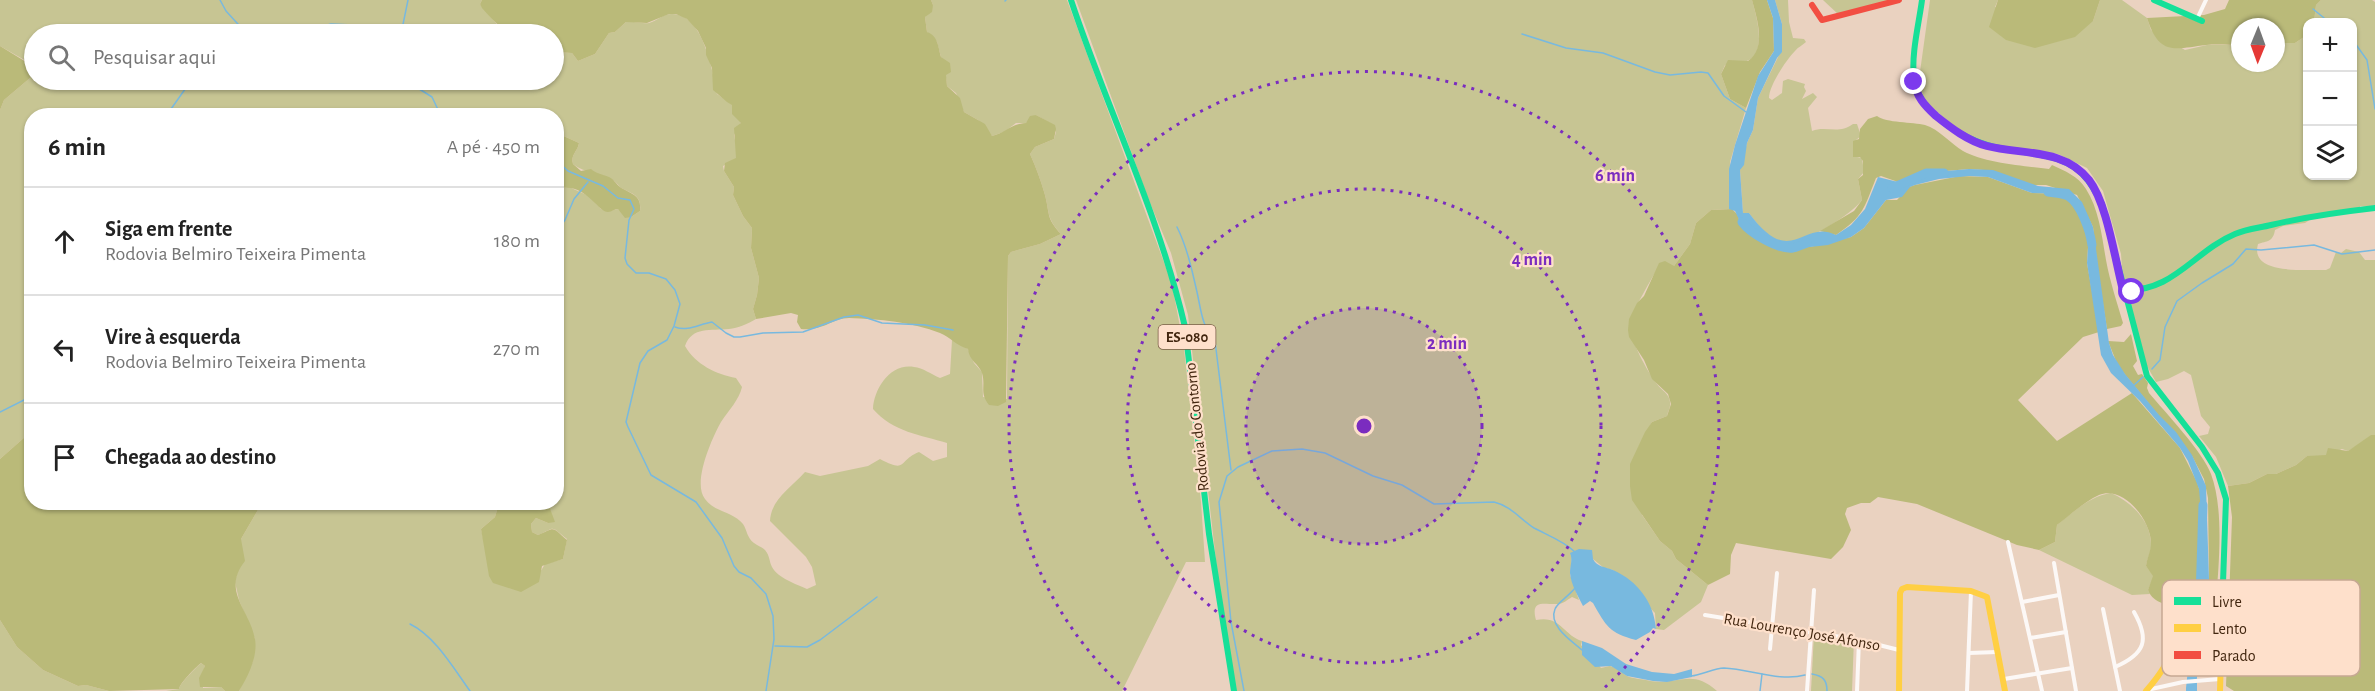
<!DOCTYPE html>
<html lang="pt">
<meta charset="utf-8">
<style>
body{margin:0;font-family:"Alegreya Sans",sans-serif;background:#f6f6f6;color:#222}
.controls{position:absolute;right:18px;top:18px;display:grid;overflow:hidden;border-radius:12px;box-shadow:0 2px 4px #0004}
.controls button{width:54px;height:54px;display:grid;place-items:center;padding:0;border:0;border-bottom:2px solid #e0e0e0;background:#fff;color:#222;font:30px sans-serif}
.compass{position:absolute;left:2231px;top:18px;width:54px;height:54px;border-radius:50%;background:#fff;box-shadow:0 2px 4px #0004;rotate:181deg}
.stop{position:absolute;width:18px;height:18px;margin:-14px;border:4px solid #7c3aed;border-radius:50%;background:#fff}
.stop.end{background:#7c3aed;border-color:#fff;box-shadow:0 2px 6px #0008}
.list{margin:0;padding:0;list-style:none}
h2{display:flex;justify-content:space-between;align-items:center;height:78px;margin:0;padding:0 24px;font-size:26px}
h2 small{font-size:20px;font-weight:400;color:#767676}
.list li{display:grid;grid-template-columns:39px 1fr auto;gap:18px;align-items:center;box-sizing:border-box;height:108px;padding:0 24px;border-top:2px solid #e0e0e0}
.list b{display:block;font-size:22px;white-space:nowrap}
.list p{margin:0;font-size:20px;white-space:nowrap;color:#767676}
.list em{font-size:20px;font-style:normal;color:#767676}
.icon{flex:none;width:33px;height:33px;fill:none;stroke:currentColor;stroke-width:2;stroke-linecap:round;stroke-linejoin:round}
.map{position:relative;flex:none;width:2375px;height:691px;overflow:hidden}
.search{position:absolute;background:#fff;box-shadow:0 2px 4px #0004;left:24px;top:24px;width:540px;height:66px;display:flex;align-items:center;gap:15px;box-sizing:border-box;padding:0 21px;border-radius:33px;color:#767676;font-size:22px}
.panel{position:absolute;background:#fff;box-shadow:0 2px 4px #0004;left:24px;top:108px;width:540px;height:402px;border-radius:24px}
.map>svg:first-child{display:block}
</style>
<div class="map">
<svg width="2375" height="691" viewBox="0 0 2375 691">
<rect width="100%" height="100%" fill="#ead2c0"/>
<g fill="#c7c593">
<path d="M0,0H482L480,4L501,29L511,34H34V80H554V52L572,53L578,61L595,54L609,33L615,32L626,22C634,21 642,24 649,23C657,21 663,14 671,14C703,12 713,72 717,94L733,105L741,123L734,135L737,151L736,159L723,166L724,171L734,187L733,195L743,216L752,228L751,248L759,278L757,295L753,309L756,319C748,324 738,328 729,329C711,331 692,326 685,346C696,365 716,374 736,378L742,387C739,400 729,410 721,422C712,438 692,483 705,499C714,512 734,512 743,524C747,530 747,538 754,543C758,546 762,547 765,550C770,556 769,561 772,567C778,578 796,584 807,589L816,585L812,567L806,557L770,521C771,499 791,488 805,472L820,476L868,466L880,459C908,474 898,460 919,452L933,461L947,457V443C921,435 893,432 873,409C874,389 890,363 914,367C923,368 931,374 940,378L950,374L952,340L968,349L974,363L982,372L983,397L1007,399L1008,256L1011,252L1040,244L1061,234C1046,217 1050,214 1045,195C1041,181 1036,167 1030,154L1035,147L1054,139L1056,132L1050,123L1036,115L1026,123H1016L1004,132L992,136L978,120L964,112L956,93L947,86L944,61L941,57L937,42L927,32L925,17L933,5L931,0H1067L1172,284L1184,349L1201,502L1205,562H1186L1122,691H239L253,661L255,639L239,600L235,582L238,569L241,539L262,503H499L495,517L481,529L486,550L539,574L545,564L563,559L567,539C549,525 557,527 538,535L532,532L531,524L536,518L548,523L552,516L548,503L556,502L557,189L569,187L589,196L601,209L610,211L618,209L631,217L640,211C642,194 631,194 620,187C618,185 616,182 613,180C600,172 585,174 573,164C570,155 578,151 579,143L557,133L556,116H32L31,411L29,412L26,436L0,459V110L4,100L30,78L28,62L0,46Z"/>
<path d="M1076,0H1752C1756,15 1767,51 1749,60C1742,64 1732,63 1725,65L1721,74L1730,99L1746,108L1730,162L1729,209L1711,210L1696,223L1690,244L1674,266L1658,268C1654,274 1630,316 1630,321C1628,337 1647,371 1657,384C1662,391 1669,393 1670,402C1671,407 1668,411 1667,416L1652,422L1638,448L1642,515L1660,541L1672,551L1676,559L1708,585L1701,602L1664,630L1656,629L1655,613L1613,570L1604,568L1593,559L1572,556L1570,575L1579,600L1572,597C1567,600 1563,604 1558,604C1545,605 1530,598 1536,620C1561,615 1563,635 1582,641L1581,645L1601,668L1610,666C1617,668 1621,672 1627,676C1633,679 1643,679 1650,681C1679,685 1692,668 1717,691H1236L1223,622L1188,315L1171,253L1148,198Z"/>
<path d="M1775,0H1788L1789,22L1793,38L1804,39L1806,42C1803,45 1798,47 1795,51C1786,60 1769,86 1769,98L1772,100L1782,93L1783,81L1788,79L1805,84L1804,87L1806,91L1802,99L1813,93L1817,97L1808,108L1812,131C1826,125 1838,135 1853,124H1857L1861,136L1856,140L1857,157L1862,158L1864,172L1858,179L1862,200C1850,216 1805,244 1785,242C1768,240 1758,225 1749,213H1743L1740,170L1747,143L1753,130L1758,98L1779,55L1782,24Z"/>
<path d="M1823,0H1889L1839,15Z"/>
<path d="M1930,0H1998L1995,7L2093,21L2100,0H2122L2147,18L2151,30L2185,50L2207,45H2240V63H2276V43H2295L2307,35L2308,176H2352V22H2314L2316,5L2321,0H2372L2375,2V207L2360,206V208L2314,217L2305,223L2283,226L2275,230C2273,242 2267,241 2258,244C2249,276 2308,269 2326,270L2330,268L2336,252L2341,253L2346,249L2359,252L2365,260H2375V435L2348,451L2342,449L2322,457L2307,456L2296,465L2276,474H2267L2249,483L2228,486L2216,457L2199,436L2208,434L2210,427L2201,416L2191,375L2184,371L2168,379L2156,382L2143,359L2122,268L2121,254L2103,191L2087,168L2058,154L1992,145L1964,135L1924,100L1919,79Z"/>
<path d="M2111,493C2131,502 2150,520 2151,543C2152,551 2147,558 2146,566L2154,576L2148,590L2150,594L2132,595L2039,550L2055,542L2057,525C2073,512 2090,496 2111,493Z"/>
<path d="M0,620L17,647L43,670L78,686L86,685L109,691H0Z"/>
<path d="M1814,633L1854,639L1852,691H1811Z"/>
<path d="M201,663L205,666L202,675L203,688L221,687L225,691H166L179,689C180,683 195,669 201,663Z"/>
</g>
<g fill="#baba79">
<path d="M482,0H931L933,5L932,12L925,17L927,32C938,36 938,46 941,57L950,63L951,72L946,75L947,86L960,98L964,112L985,124L992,136C1006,133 1010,124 1026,123L1030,116L1036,115L1055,125L1056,129L1054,139L1035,147L1030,154C1036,167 1041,181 1045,195C1050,214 1046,218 1061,234L1040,244L1011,252L1008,256L1006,402L998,406L989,405C979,392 986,387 982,373C979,364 969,361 968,349C957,346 950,337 940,333C912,322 879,319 849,318C833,318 824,331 801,329L797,322L798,315L791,313L756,319L753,309L757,295L759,278L751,248L752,228L743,216L733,195L734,187L724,171L725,163L736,158L734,128L741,123L732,114V105L727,102L713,90L712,68L706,55V48L698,31L687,19L676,14H669L647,23L626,22L615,32L609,33L595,54L578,61L572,53L554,52V34C513,34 510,40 482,8L480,4Z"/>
<path d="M1752,0H1767L1773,18L1774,51L1760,72L1746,108L1730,99L1721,74L1728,60L1748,61C1767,48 1757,19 1752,0Z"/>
<path d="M1998,0H2100L2093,21L2075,37L2035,48L2006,40L1989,27Z"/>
<path d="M2229,0H2321L2316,5L2314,22H2308L2307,35L2295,43H2276V27H2240V45C2229,45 2217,44 2206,45C2174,49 2159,56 2147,18L2204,15L2225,9Z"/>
<path d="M0,46L31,65L30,78L4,100L0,110Z"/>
<path d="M1877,116C1886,123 1913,122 1925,125C1939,129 1951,144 1963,151C1984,163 2026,166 2049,169L2052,165C2065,171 2078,176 2086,189C2099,209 2102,237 2106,260C2110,282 2117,302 2123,323L2121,326L2107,329L2098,272L2093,227L2077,195L2046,185H2033L1984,170L1969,169L1934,172L1906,182H1898L1881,176L1876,178C1864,208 1864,216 1836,235L1820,231L1854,211L1862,200L1858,179L1863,175V161L1860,157H1853V141L1859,139L1860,129L1868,119Z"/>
<path d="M557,133L579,143C578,151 570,155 573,164L581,171L591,169C597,174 602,174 609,177C614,179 616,184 620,187C630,194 642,194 640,211L631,217L625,218L618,209C614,209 612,212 608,212C597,212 586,181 557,189Z"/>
<path d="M1960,176L1988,177L2032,193L2067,194L2075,200L2089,232L2087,263L2099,332L2083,337L2018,400L2057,441L2132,393L2180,448L2197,482L2202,498L2204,546L2200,557L2202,597L2200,616L2195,618C2190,615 2186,611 2182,609C2169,604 2154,605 2148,590L2153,576L2146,566C2147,558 2151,551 2151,543C2151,521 2124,485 2099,495C2084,502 2070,515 2057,525L2055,542L2039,550L2017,545L1917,504L1878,497L1870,503H1861L1847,508L1845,514L1851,530L1843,547L1831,559L1736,543L1731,555L1730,574L1708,585L1676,559L1672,551L1660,541L1632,500L1630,486V464L1645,432L1652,422L1667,416L1671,404L1668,394L1652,379L1644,360L1629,337L1628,330L1629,319L1637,303L1644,296L1659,263L1665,261L1674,266L1690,244L1696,223L1711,210L1732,209L1737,214L1741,224L1776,247H1810L1851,237L1864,228L1886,200H1897L1909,187L1915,185Z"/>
<path d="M2131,334L2137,361L2133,366L2138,375L2142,374L2148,383L2147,388L2149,393C2165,412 2203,452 2211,474C2229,523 2213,606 2212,658L2210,660L2201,657L2203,623L2208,604L2209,579L2208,498L2204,479L2192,456L2118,366L2108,341L2124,342Z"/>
<path d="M31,411L32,502L262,503L241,539L245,561C221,591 250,610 255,639C258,657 248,676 239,691H225L221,687H200L199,678L205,666L201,663C195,668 180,683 179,689L109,691L86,685L78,686L43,670L17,647L0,620V459L26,436L29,412Z"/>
<path d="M2371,435H2375V691H2234L2226,686L2232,517L2228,486L2249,483L2267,474H2276L2296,465L2307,456L2326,455L2328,448L2348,451Z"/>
<path d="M499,503H548L555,522L548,523L536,518L531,524L532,532L538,535C556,527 551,526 567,540L563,559L542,566L539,582L521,592L493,583L489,576L481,529L495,517Z"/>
</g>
<g fill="#78b9df">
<path d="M1767,0H1775L1782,24V52L1777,58L1758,98L1753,130L1747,143L1744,165L1740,170L1743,213H1749C1792,271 1802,218 1836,235L1851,225L1865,209L1878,177L1898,182H1906L1934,172L1969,169L1993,170L2038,186L2069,189L2082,202L2093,227L2109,343L2113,355L2125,374L2159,415L2176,432L2192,455L2206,486L2209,579L2208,604L2203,623V637L2197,677V691H2186V688L2190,650L2198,625L2202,597L2200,557L2204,546L2199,489L2188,461L2180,448L2140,401L2111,373L2101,355L2087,263L2089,232L2075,200L2067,194L2032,193L1988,177L1969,176L1939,179L1915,185L1910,187L1902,197L1886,200L1864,228L1851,237L1828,245L1810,247H1776L1741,224L1735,211L1729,209V169L1735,145L1758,76L1774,51L1773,18Z"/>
<path d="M1579,549L1592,550C1592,550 1593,558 1593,559C1597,567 1606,567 1613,570C1638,581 1654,603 1656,629L1653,628L1650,632L1636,640C1609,633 1606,626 1593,603L1590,601L1583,606C1578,596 1571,585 1570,573C1570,566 1573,559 1570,553Z"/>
<path d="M1582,641L1602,648L1626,664L1652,672L1674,674L1692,669V677L1667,682L1653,681L1627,676L1611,666L1595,667L1582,655Z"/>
</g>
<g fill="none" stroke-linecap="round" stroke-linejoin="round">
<g stroke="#78b9df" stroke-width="1.5">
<path d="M220,0L226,11L247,34"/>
<path d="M1005,1L1006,0"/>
<path d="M2313,9L2329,22"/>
<path d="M298,34L331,24L353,25L362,34"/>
<path d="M401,34L408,0"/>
<path d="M1522,34L1566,48L1603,53L1655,72L1670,75L1701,72L1708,73L1724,96L1746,112"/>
<path d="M2352,39L2367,60L2375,109"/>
<path d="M405,80L432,97L441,116"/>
<path d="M161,116L171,109L188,85L203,80"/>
<path d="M556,160L568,171L603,186L618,198L630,200L634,209L629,220L625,258L627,264L636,273H649L666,279L675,290L680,304L674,326L667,340L648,351L640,363L626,422L628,427L651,475L696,502L722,538L734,566L739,572L751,578L766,594L773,616L774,639L766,691"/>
<path d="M1177,227C1187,247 1192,270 1197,292C1201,310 1202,327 1215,341L1231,470"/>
<path d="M556,232L565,220L574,199L588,182"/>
<path d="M675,327C688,332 699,324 712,322L726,333L734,337H740L763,333L803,332L844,317L858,315L882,323L925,325L953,330"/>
<path d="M2152,369L2160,360L2165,327L2177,301L2202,283L2233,264L2246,249L2261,250L2314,245L2342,254L2375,250"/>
<path d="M2133,386L2143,377"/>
<path d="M0,412L32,396"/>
<path d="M1575,588C1570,595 1557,603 1555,609C1548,626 1572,641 1582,650"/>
<path d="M410,624C435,636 454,669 470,691"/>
<path d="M775,646L807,647L820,640L877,597"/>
<path d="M1812,674C1823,676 1827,680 1827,691"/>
<path d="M1691,676C1702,675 1714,668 1724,668C1750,669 1780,682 1805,675"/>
<path d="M1244,691L1231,622L1219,502L1227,476L1238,467L1272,451L1302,449L1325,453L1373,476L1402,485L1434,504L1494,502C1511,506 1520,519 1534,528C1547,535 1564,541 1575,552"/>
<path d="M1760,691L1762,674"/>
</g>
<g stroke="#78b9df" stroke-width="9">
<path d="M1892,188L1926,173H1944"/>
<path d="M2048,192C2054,193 2062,193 2068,196C2081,204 2090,231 2092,245"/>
<path d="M1742,222C1750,233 1778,250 1793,248C1797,247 1802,245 1807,243"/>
<path d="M2199,629L2203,505"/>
</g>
<g stroke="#fcf8f6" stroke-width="4">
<path d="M2197,19L2206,0"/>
<path d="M2008,542L2042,691"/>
<path d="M2054,563L2076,691"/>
<path d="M2022,602L2059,595"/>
<path d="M2103,609L2120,691"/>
<path d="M1705,615L1859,640L1899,650"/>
<path d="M2030,638L2066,632"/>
<path d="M1770,649L1777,573"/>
<path d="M1969,653L1997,652"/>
<path d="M2115,667C2145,654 2150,640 2134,612"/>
<path d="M2004,679L2072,668"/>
<path d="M2147,690L2183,682L2220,679"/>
<path d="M1807,691L1814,590"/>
<path d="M1857,691L1859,640"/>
<path d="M1967,691L1971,591"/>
</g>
<g stroke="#16e098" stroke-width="6">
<path d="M1071,0C1107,109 1159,214 1185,327L1209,534L1234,691"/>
<path d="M1922,0C1919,23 1911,55 1914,77C1916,95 1926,108 1939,119C1959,135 1980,145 2005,149C2026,153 2048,154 2067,163C2085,172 2093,187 2102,204L2147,376L2202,447L2218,473L2226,499L2223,583"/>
<path d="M2154,0L2202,21"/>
<path d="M2123,290C2173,293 2194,251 2235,234C2247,229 2259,228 2271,225C2305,217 2340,212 2375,208"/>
</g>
<g stroke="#ffcf43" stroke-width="6">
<path d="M1899,691L1900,593L1902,589L1907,587L1971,591L1987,597L2005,691"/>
<path d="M2146,691C2176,657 2180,639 2165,596"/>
<path d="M2220,691L2223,583"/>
</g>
<path stroke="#f24e42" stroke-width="6" d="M1812,5L1822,20L1899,0"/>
</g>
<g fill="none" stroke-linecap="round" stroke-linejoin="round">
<path stroke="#7c3aed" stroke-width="8" d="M1914,82C1917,97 1924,105 1936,116C1951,128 1968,141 1987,146C2022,155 2064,148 2089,180C2107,203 2115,260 2123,290L2132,292"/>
</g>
<circle cx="1364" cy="426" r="118" fill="#7b2cbf" fill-opacity=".12"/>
<g fill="none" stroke="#7b2cbf" stroke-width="3" stroke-dasharray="3 6">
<circle cx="1364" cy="426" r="118"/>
<circle cx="1364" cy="426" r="237"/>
<path d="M1126 690A355 355 0 1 1 1602 690"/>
</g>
<g text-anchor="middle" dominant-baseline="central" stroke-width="4.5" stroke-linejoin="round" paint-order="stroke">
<rect fill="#fee0cb" stroke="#7a5e47" stroke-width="1.5" x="1158.5" y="325" width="57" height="24" rx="4.5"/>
<g font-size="15" font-weight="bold" fill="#42260f">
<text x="1187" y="337">ES-080</text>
</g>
<g font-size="16" fill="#42260f" stroke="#fee0cb">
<text transform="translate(1197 427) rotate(-96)">Rodovia do Contorno</text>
<text transform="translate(1802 632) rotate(10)">Rua Lourenço José Afonso</text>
</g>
</g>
<rect x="2162" y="580" width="198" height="96" rx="9" fill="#fee0cb" stroke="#c6a893" stroke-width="1.5"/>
<rect x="2174" y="597" width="27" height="8" fill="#16e098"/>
<rect x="2174" y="624" width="27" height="8" fill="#ffcf43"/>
<rect x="2174" y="651" width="27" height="8" fill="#f24e42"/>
<g font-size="16" fill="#42260f">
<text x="2212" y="607">Livre</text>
<text x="2212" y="634">Lento</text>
<text x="2212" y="661">Parado</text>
</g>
<circle cx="1364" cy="426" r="9" fill="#7b2cbf" stroke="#fee0cb" stroke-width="3"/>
<g font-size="18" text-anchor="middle" font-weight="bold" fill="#7b2cbf" stroke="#fee0cb" stroke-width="4.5" stroke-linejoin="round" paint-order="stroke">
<text x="1615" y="181">6 min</text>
<text x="1532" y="265">4 min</text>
<text x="1447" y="349">2 min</text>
</g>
</svg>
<div class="controls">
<button>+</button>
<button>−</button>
<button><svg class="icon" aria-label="layers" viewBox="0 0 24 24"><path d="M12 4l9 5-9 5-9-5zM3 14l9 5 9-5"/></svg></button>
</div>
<svg class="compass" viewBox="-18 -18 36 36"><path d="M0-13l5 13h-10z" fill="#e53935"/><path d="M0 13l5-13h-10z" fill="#767676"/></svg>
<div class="stop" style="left:2132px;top:292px"></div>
<div class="stop end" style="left:1914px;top:82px"></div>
<div class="search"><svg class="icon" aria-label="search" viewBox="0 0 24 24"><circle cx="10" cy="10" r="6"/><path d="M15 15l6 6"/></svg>Pesquisar aqui</div>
<section class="panel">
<h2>6 min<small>A pé · 450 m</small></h2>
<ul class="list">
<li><svg class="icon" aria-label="ahead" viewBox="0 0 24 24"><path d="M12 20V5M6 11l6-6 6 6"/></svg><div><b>Siga em frente</b><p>Rodovia Belmiro Teixeira Pimenta</p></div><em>180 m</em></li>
<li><svg class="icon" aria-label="left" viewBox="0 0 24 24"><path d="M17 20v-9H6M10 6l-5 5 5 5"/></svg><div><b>Vire à esquerda</b><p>Rodovia Belmiro Teixeira Pimenta</p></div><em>270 m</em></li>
<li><svg class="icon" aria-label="arrive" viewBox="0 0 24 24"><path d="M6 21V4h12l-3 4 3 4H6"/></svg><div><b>Chegada ao destino</b></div></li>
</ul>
</section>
</div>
